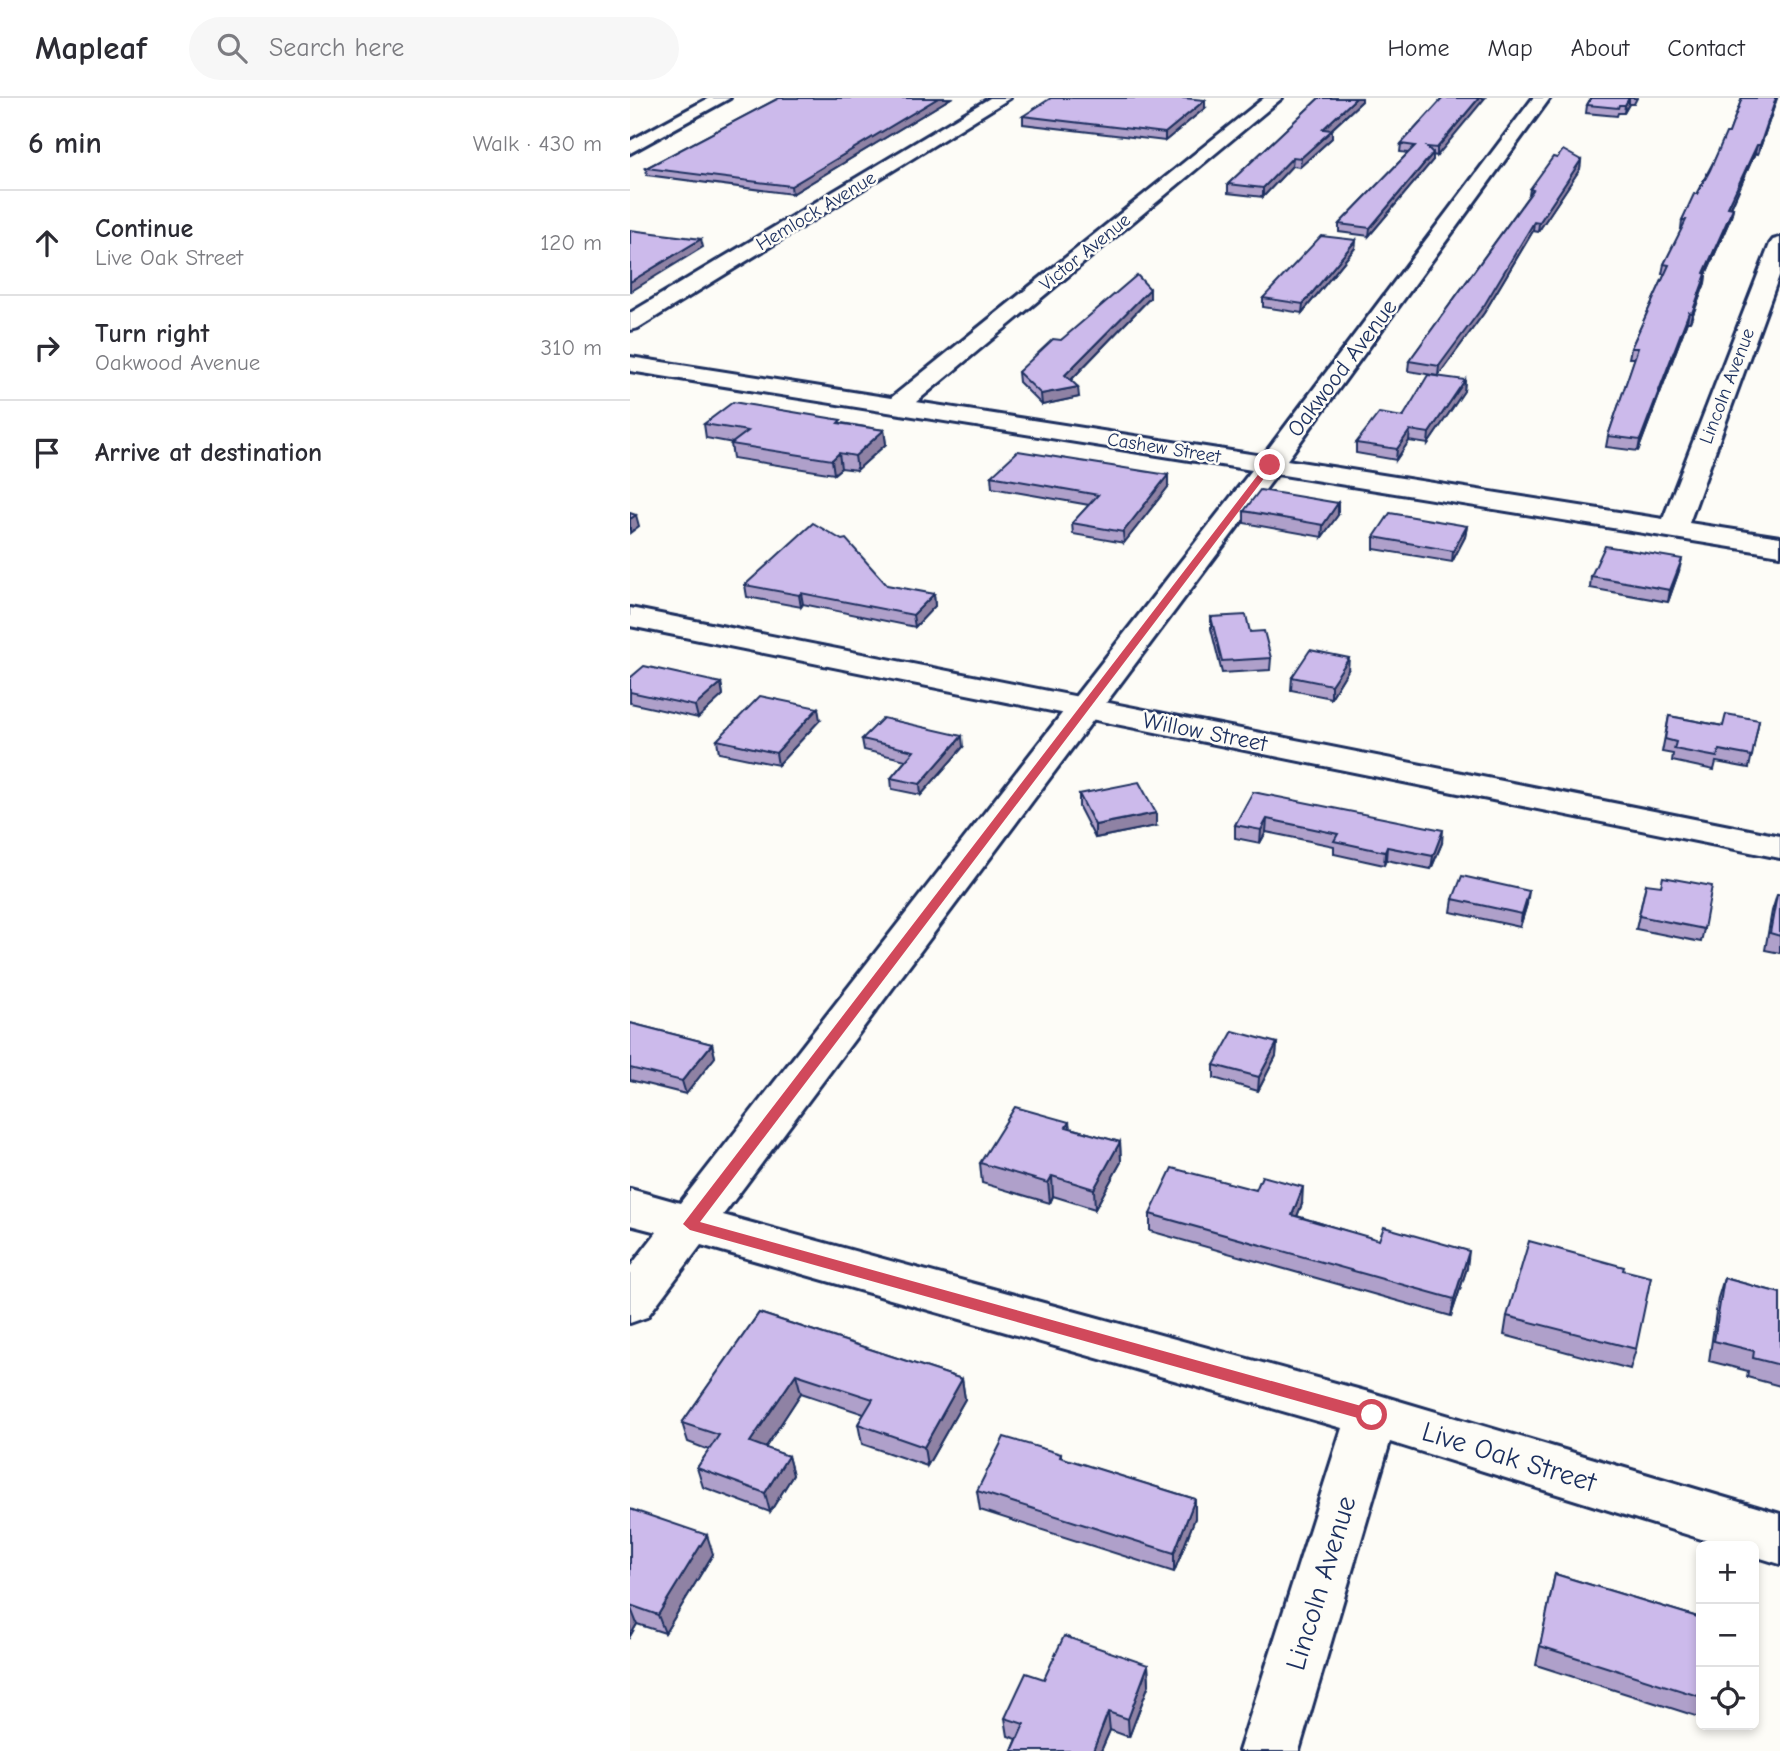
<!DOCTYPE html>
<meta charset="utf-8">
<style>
body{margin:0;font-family:"Comic Neue",sans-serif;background:#f7f7f7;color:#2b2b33}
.controls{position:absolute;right:21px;bottom:21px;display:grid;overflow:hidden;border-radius:10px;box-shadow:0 4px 10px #0003}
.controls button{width:63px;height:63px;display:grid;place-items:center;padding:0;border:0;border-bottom:2px solid #e1e1e2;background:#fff;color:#2b2b33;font:35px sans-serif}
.stop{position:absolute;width:21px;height:21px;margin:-16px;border:5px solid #d1495b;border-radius:50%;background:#fff}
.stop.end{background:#d1495b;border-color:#fff;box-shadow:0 2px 7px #0008}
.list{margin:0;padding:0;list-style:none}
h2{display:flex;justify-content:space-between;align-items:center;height:91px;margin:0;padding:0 28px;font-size:30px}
h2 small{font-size:23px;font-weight:400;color:#7c7c81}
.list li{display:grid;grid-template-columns:46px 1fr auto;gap:21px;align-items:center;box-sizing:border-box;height:105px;padding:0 28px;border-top:2px solid #e1e1e2}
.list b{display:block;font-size:26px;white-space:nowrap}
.list p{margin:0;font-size:23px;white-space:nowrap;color:#7c7c81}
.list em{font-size:23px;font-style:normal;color:#7c7c81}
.icon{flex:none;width:38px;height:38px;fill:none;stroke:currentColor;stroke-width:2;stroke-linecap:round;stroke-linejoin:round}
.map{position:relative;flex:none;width:1150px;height:1653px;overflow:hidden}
header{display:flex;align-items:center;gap:42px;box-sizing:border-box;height:98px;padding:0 35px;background:#fff;border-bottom:2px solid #e1e1e2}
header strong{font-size:33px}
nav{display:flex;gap:38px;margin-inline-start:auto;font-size:24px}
.search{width:490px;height:63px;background:#f7f7f7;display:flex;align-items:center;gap:18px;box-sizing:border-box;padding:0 24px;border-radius:38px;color:#7c7c81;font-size:26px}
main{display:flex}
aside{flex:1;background:#fff}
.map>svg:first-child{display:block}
</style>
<header>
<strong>Mapleaf</strong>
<div class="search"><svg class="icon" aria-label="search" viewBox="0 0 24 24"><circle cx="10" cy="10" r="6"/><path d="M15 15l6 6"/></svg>Search here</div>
<nav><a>Home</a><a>Map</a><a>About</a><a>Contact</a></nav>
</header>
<main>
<aside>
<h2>6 min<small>Walk · 430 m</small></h2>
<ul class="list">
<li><svg class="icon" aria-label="ahead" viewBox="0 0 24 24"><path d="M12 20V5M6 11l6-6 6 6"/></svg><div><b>Continue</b><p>Live Oak Street</p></div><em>120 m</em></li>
<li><svg class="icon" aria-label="right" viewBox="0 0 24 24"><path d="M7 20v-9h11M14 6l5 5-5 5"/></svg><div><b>Turn right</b><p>Oakwood Avenue</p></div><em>310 m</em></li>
<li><svg class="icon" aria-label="arrive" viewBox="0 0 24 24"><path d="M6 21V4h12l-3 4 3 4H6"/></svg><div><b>Arrive at destination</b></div></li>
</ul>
</aside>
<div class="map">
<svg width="1150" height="1653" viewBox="0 0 1150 1653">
<rect width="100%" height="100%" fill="#fdfcf7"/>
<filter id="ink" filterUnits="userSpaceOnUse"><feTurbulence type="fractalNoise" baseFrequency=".0143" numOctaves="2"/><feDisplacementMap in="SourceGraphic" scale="14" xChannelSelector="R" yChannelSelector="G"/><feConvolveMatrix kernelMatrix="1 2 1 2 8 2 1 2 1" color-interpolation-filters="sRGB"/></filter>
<g filter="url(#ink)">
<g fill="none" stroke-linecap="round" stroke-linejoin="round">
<g stroke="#1b2f5e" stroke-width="6">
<g id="street">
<path d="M360,0H380L8,230L0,232V215Z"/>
<path d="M634,0H652L286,304L633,358L903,0H920L657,362L1033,421L1140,146L1143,142L1150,140V175L1059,425L1150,439V457L647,376L93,1117L742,1295L1150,1416V1466L1124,1458V1448H1094L760,1344L669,1653H609L712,1330L71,1147L17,1219L0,1225V1169L27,1134L0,1127V1091L50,1105L622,372L0,273V259L261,300Z"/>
</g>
</g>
<g stroke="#1b2f5e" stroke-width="6">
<g id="secondary">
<path d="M79,0H100L0,55V43Z"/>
<path d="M0,510L1150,738V760L0,528Z"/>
</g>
</g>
<use href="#street" fill="#fdfcf7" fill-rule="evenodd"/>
<use href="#secondary" fill="#fdfcf7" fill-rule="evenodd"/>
</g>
<g fill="#afa0ca" stroke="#1b2f5e" stroke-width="2">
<path d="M149,0H321L162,96L17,77L16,70Z"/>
<path d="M689,0H732V3L701,32H702V40L670,69L662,68L633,99L598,95V86Z"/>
<path d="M813,0L807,58L803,57V62L739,138L709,134V126L778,55L770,54L771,46Z"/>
<path d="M961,0H1007L1004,6H999L994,15H988L987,18L956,15L957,7Z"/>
<path d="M1112,0H1147L1128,56L1125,55L1101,110H1103L1101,119L1076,176L1075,185L1060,224H1057L1008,353L976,349L978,338L1005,260H999L1001,250L1035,176H1032L1034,166L1052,131H1051L1052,122L1099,35Z"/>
<path d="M575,10L535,43L393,26V18Z"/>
<path d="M951,62L950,71L908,134L903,133L854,215L808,278L778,273L779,263L899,97L900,91Z"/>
<path d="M726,142L725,150L672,215L633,209V200Z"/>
<path d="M520,191V200L441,282L449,299L412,307L389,284L388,274L431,242Z"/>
<path d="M835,282L834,293L798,346L779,343L766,362L726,355V345Z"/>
<path d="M212,325L254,332L256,346L227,372L211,370L204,376L103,360L101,346L103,345L76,340L74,326Z"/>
<path d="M361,378L538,389L494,445L443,436L442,425L459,407L362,390Z"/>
<path d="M614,413L708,417L692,439L614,425Z"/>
<path d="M837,428L835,439L822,464L744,451V439Z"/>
<path d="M1049,473L1038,504L960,490L961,478Z"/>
<path d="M115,487L304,496L305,508L285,529L173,506L171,509L117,499Z"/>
<path d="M581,519L620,534L641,560L640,572L592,575L581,531Z"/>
<path d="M718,572L701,600L661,592L662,579Z"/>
<path d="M0,580L91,585L93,597L68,620L0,605Z"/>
<path d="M1039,618L1093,628L1129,622L1119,670L1086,664L1084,672L1042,663L1043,656L1032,654Z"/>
<path d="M190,622L148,667L89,655L87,642Z"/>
<path d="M232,641L333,649L291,697L262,691L261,680L276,662L234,652Z"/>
<path d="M623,694L812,745L801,771L756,762L754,767L704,756V748L636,734L630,745L605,740V727Z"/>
<path d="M449,696L526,728L465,740L449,709Z"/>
<path d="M1016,786L1074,831L1071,844L1006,831Z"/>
<path d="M1147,797H1150V855L1135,852L1142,813Z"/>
<path d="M823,801L897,806L890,829L821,814Z"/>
<path d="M0,925L82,946L85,959L56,996L0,982Z"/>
<path d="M647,945L646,958L628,993L584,980V967Z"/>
<path d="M439,1024L440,1030L490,1044L491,1064L465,1111L423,1098L420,1105L352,1085L350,1065Z"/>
<path d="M672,1106L667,1118L837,1170L821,1218L520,1133V1116Z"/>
<path d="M993,1172L1006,1251L1000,1271L874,1237L877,1218Z"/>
<path d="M1094,1180L1150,1195V1288L1117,1279L1118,1273L1079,1263L1088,1200Z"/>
<path d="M129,1215L332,1281L335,1301L297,1368L232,1346L228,1326L234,1316L171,1295L135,1350L158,1358L163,1377L140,1414L73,1389L67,1370L79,1352L58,1344L52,1325Z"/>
<path d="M431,1356V1360L565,1401V1420L544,1474L350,1412L347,1393Z"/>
<path d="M0,1411L83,1456L35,1535L7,1526L0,1538Z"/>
<path d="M925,1476L1071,1520V1613L1069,1619L906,1567Z"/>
<path d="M518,1567L519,1586L499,1639L480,1632L471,1653H382L387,1641L378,1638L375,1620L414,1581Z"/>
</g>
<g fill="#8f82a4" stroke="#1b2f5e" stroke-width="2">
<path d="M308,0H321L162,96L161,88Z"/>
<path d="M726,0H732V3L693,39V31Z"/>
<path d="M849,0H855L807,58V50Z"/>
<path d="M999,0V6L994,15L995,7Z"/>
<path d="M1146,0H1147L1128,56L1130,47Z"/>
<path d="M575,2V10L535,43V35Z"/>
<path d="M702,32V40L670,69L671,60Z"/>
<path d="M1127,47L1125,55L1097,118L1098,109Z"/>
<path d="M803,55V62L739,138L740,130Z"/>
<path d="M663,59L662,68L633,99V90Z"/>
<path d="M951,62L950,71L908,134L909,125Z"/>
<path d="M1103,110L1101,119L1072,185L1074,175Z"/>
<path d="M904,124L903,133L854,215L808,278L809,268Z"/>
<path d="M71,141L73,149L0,194V184Z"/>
<path d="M726,142L725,150L672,215L673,206Z"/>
<path d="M1076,176L1075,185L1060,224L1062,215Z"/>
<path d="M520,191V200L436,287L435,277Z"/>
<path d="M1059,214L1057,224L1008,353L1010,342Z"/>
<path d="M835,282L834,293L798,346L799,335Z"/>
<path d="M448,289L449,299L412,307L411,296Z"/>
<path d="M254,332L256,346L227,372L225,358Z"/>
<path d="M780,332L779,343L766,362L767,351Z"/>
<path d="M209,355L211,370L204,376L202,362Z"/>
<path d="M538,377V389L494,445L493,434Z"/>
<path d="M708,405V417L692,439L693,427Z"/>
<path d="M6,417L9,428L0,435V421Z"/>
<path d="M837,428L835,439L822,464L823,453Z"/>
<path d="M1052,461L1049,473L1038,504L1040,492Z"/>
<path d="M171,495L173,506L171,509L169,497Z"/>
<path d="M304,496L305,508L285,529L283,517Z"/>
<path d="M719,560L718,572L701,600V587Z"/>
<path d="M91,585L93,597L68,620L65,608Z"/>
<path d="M188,610L190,622L148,667L146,655Z"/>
<path d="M332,638L333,649L291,697L290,686Z"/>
<path d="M526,715V728L465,740V727Z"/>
<path d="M637,721L636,734L630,745L631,732Z"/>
<path d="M813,732L812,745L801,771L803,758Z"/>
<path d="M757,749L756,762L754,767L755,754Z"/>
<path d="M899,793L897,806L890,829L892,816Z"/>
<path d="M647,945L646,958L628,993L629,979Z"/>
<path d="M82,946L85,959L56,996L52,983Z"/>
<path d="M490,1044L491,1064L465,1111L464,1091Z"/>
<path d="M422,1078L423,1098L420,1105L418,1085Z"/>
<path d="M673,1089L672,1106L661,1133L662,1117Z"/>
<path d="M839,1153L837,1170L821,1218L824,1201Z"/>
<path d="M166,1276L171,1295L126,1364L120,1344Z"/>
<path d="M332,1281L335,1301L297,1368L294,1349Z"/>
<path d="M158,1358L163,1377L140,1414L135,1395Z"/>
<path d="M565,1401V1420L544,1474V1455Z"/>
<path d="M77,1437L83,1456L35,1535L28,1517Z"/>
<path d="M0,1508L7,1526L0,1538Z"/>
<path d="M518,1567L519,1586L499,1639L498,1621Z"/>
<path d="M478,1614L480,1632L471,1653H463Z"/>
</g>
<g fill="#ccbaeb" stroke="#1b2f5e" stroke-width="2">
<path d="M149,0H308L161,88L16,70Z"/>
<path d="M421,0H553L575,2L535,35L393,18Z"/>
<path d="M689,0H726L693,31L702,32L671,60L663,59L633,90L598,86Z"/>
<path d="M813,0H849L807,50L797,49L803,55L740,130L709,126L785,48L771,46Z"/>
<path d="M961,0H999L995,7H989L988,10L957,7Z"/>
<path d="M1112,0H1146L1130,47H1127L1098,109L1103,110L1074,175L1076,176L1062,215L1059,214L1010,342L978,338L1008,250H1001L1039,167L1034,166L1056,122H1052L1064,96H1067L1080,72L1096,35H1099Z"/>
<path d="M933,52L951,62L909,125L904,124L855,206L809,268L779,263L903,92L900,91L923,59L927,60Z"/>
<path d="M0,132L71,141L0,184Z"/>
<path d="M691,138L726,142L673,206L633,200Z"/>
<path d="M507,177L520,191L435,277L448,289L411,296L388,274L423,241L431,242Z"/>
<path d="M798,277L835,282L799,335L780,332L767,351L726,345L749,315L773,319Z"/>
<path d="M103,304L211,322L208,325L254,332L225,358L209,355L202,362L101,346L118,333L74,326Z"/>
<path d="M388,353L538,377L493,434L442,425L468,397L361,378Z"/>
<path d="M630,392L708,405L693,427L614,413Z"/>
<path d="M0,415L6,417L0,421Z"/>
<path d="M760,415L837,428L823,453L744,439Z"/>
<path d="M183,425L212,442L216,441L257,487L304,496L283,517L171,495L169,497L115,487Z"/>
<path d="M975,448L1052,461L1040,492L961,478Z"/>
<path d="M616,517L620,534L634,533L641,560L592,563L581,519Z"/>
<path d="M680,552L719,560L701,587L662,579Z"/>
<path d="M14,568L91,585L65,608L0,594V580Z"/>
<path d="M130,598L188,610L146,655L87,642Z"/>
<path d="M1096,616L1129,622L1122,658L1089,652L1087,659L1044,651L1046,644L1035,641L1039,618L1093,628Z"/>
<path d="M253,620L332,638L290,686L261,680L284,653L232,641Z"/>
<path d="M509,684L526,715L465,727L449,696Z"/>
<path d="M623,694L813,732L803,758L757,749L755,754L704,743L708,736L637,721L631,732L605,727Z"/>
<path d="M832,778L899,793L892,816L823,801Z"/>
<path d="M1033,779L1082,788L1074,831L1009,818L1016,786L1031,788Z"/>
<path d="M1147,797H1150V838L1140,835Z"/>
<path d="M0,925L82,946L52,983L0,970Z"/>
<path d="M603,933L647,945L629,979L584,967Z"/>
<path d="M385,1009L439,1024L436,1029L490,1044L464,1091L422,1078L418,1085L350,1065Z"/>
<path d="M542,1070L626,1092L632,1078L673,1089L662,1117L749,1142L754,1129L839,1153L824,1201L520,1116Z"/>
<path d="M899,1143L994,1169L993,1172L1021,1179L1006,1251L877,1218Z"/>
<path d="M1094,1180L1150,1195V1267L1123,1260L1124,1253L1084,1243Z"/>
<path d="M129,1215L332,1281L294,1349L228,1326L243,1301L166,1276L120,1344L158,1358L135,1395L67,1370L89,1337L52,1325Z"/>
<path d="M374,1339L431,1356L430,1359L565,1401L544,1455L347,1393Z"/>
<path d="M0,1411L77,1437L28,1517L0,1507Z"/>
<path d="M925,1476L1071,1520V1599L910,1548Z"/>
<path d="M434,1538L518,1567L498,1621L478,1614L463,1653H382L394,1626L375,1620L396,1575L414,1581Z"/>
</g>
</g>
<path fill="#d1495b" d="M637,365L644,367L70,1124L742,1311L750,1317L742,1324L60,1132L53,1126Z"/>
<g text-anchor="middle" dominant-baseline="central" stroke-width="5" stroke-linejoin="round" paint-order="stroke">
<g font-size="19" fill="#1b2f5e" stroke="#fdfcf7">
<text transform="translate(186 113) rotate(-31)">Hemlock Avenue</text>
<text transform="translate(455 154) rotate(-39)">Victor Avenue</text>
<text transform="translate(1097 288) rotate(-69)">Lincoln Avenue</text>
<text transform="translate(534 350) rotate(9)">Cashew Street</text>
</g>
<g font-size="23" fill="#1b2f5e" stroke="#fdfcf7">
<text transform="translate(712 270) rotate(-53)">Oakwood Avenue</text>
<text transform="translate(575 634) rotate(11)">Willow Street</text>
</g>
<g font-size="28" fill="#1b2f5e" stroke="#fdfcf7">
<text transform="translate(879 1359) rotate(17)">Live Oak Street</text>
<text transform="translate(691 1485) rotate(-73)">Lincoln Avenue</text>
</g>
</g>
</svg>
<div class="controls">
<button>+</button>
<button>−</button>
<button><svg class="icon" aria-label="locate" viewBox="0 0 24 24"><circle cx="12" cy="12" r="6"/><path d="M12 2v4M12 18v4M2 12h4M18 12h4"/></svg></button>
</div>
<div class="stop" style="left:742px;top:1317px"></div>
<div class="stop end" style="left:640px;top:367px"></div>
</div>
</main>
